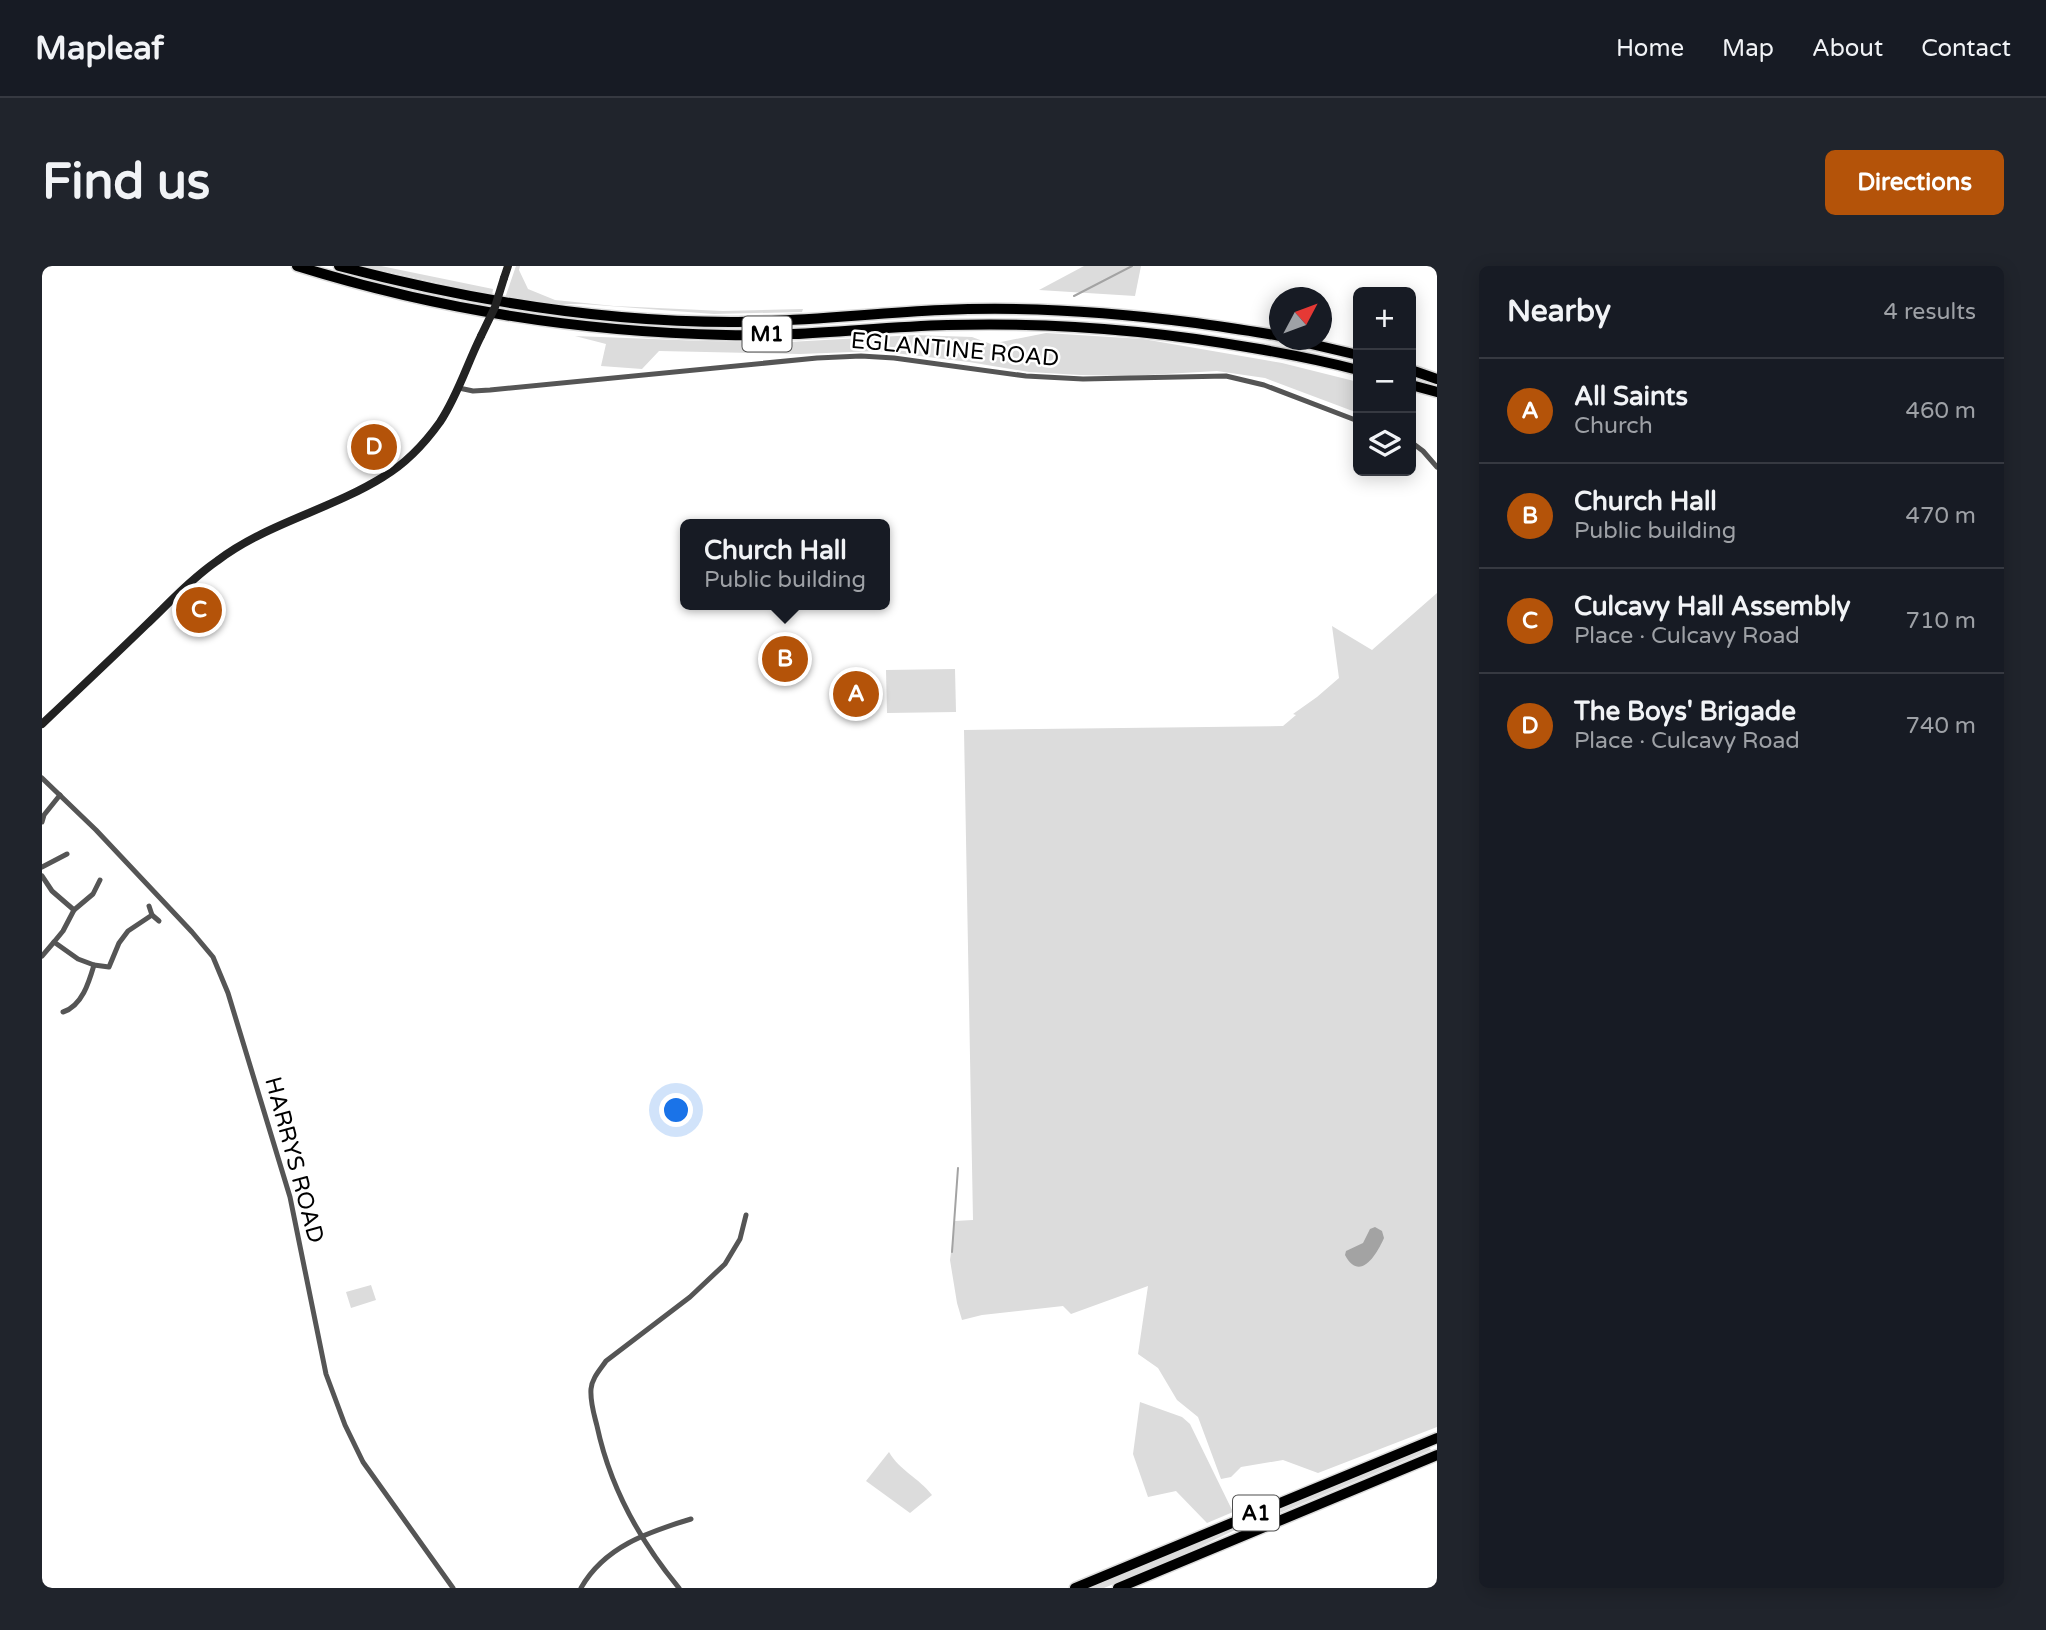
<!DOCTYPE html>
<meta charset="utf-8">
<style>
body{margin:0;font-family:"Varela Round",sans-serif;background:#20242c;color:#f1f3f6}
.controls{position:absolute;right:21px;top:21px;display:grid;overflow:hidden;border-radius:10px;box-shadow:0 4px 18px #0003}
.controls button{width:63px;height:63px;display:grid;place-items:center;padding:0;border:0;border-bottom:2px solid #363941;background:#171b24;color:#f1f3f6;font:35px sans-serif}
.compass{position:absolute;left:1227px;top:21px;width:63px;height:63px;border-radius:50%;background:#171b24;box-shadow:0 4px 18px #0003;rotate:49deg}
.you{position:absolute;left:635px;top:845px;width:24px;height:24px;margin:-18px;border:5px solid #fff;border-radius:50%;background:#1a73e8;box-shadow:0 0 0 10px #1a73e833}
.badge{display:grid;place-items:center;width:46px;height:46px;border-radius:50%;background:#b45309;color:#fff;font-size:23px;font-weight:700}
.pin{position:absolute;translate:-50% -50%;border:4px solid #fff;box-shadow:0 2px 7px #0006}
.popup{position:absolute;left:638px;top:253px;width:210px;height:91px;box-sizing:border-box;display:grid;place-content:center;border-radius:10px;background:#171b24;filter:drop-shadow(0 2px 5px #0005);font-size:23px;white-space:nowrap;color:#9ea1a6}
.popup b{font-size:26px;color:#f1f3f6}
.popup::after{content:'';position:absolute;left:50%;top:100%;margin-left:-14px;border:14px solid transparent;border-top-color:#171b24}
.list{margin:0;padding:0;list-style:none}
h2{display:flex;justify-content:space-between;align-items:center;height:91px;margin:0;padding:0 28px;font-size:30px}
h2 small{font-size:23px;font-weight:400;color:#9ea1a6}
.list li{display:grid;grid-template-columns:46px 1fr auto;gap:21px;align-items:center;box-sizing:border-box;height:105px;padding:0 28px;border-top:2px solid #363941}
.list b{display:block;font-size:26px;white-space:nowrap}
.list p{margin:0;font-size:23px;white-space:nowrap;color:#9ea1a6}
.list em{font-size:23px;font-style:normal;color:#9ea1a6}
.icon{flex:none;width:38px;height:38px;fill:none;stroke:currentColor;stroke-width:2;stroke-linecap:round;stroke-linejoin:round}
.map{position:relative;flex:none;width:1395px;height:1322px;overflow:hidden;border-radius:10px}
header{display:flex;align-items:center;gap:42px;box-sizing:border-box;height:98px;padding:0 35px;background:#171b24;border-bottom:2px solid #363941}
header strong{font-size:33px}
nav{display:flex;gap:38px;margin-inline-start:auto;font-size:24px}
.intro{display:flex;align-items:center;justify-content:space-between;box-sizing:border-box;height:168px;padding:0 42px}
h1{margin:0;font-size:49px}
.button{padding:18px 32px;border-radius:10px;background:#b45309;color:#fff;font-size:24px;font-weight:700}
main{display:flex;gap:42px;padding:0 42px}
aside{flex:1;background:#171b24;border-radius:10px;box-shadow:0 4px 18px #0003}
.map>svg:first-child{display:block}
</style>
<header>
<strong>Mapleaf</strong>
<nav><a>Home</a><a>Map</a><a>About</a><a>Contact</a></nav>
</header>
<div class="intro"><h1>Find us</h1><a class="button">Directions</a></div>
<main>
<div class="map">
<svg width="1395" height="1322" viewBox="0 0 1395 1322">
<rect width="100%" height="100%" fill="#fff"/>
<g fill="#dcdcdc">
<path d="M320,0H339L451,23L450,29Z"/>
<path d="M474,0H478L477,4L486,23L513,34L572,40L681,45L761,43L760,46L672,48L541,38H505L463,32Z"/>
<path d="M1042,0H1099L1093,30L997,24Z"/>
<path d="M1004,67L1101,73L1240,97L1316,116V147L1223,112L1175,105L1088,110L1038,109L987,106L927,96L836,85L758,88L617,85L600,103L559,100L564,78L533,70L662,75L747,76L873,69L930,71L949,78Z"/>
<path d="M1395,327V1161L1276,1207L1241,1194L1199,1201L1189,1211L1179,1213L1156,1151L1135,1134L1116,1102L1096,1088L1106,1020L1029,1048L1021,1040L940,1049L920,1054L915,1037L908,994L913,955L931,954L922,464L1241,460L1254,449L1251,448L1275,431L1297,412L1290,360L1330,384Z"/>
<path d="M913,403L914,446L845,447L844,404Z"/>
<path d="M329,1019L334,1034L309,1042L304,1026Z"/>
<path d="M1098,1136L1140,1151L1148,1158L1191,1246L1165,1257L1134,1225L1106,1231L1091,1188Z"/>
<path d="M1385,1179L1389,1184L1209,1259L1206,1254L1261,1233Z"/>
<path d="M847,1186C857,1204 877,1212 890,1229L868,1247L824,1215Z"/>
<path d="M1191,1261L1195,1263L1132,1293L1062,1322H1044Z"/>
</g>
<path fill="#a3a3a3" d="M1333,961L1340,965L1342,972C1335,988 1318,1017 1303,989L1304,985L1321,977L1328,963Z"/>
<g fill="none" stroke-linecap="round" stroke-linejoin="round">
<g stroke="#a3a3a3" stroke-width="2">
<path d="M1032,30L1090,0"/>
<path d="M910,986L916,902"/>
</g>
<g stroke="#dbdbdb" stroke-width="13">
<g id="highway">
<path d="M255,0C393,43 539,66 684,69C758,71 832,61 905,59C1008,56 1110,64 1211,82C1246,88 1282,95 1316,104"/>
<path d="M297,0C425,34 556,56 689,56C759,56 830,47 900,44C984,40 1070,46 1154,57C1182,61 1210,65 1238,70"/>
<path d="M1252,74L1316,89"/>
<path d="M1369,104L1395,113"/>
<path d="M1369,119L1395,126"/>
<path d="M1033,1322L1395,1172"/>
<path d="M1076,1322L1395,1189"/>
</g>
</g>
<g stroke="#555" stroke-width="5">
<path d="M417,122L431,125L448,124L775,92L819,90L852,92L984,110L1041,113L1184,110L1222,119L1316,155"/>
<path d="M1369,176L1381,185L1395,201"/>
<path d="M0,512L54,564L150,666L171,691L186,727L248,931L284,1108L303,1159L321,1196L411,1322"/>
<path d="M0,556L2,549L18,529"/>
<path d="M0,601L25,588"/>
<path d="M0,610L10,625L32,644L21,665L12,676L36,693L52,699C47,716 40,740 21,746"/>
<path d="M107,640L110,649L117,655"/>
<path d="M32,644L51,628L58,614"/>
<path d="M0,690L12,676"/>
<path d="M52,699L67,701L77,677L86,665L110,649"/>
<path d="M539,1322C562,1281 606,1266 649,1253"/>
<path d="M637,1322C598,1275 568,1221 555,1160C552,1148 548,1136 549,1123C550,1112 558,1104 564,1095L648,1031L683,998L698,973L704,949"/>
</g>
<g stroke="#222" stroke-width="8">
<path d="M462,12L466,0"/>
<path d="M0,458C35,425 70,392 104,359C127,337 149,313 175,295C225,257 288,244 341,211C363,198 383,177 398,156C416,129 425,98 439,70"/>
</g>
<use href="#highway" stroke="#000" stroke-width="10"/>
<path stroke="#222" stroke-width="8" d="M439,70L453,41L462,12"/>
</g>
<g text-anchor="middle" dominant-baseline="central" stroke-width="5" stroke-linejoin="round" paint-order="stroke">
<g fill="#fff" stroke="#4c4c4c" stroke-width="2">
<rect x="700.5" y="50.5" width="49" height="35" rx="5"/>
<rect x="1191" y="1229.5" width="46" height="35" rx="5"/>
</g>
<g font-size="21" font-weight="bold" fill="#000">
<text x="725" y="68">M1</text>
<text x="1214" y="1247">A1</text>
</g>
<g font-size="23" fill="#000" stroke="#fff">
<text transform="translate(913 84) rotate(5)">EGLANTINE ROAD</text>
<text transform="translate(252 894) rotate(75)">HARRYS ROAD</text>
</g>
</g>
</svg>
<div class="controls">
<button>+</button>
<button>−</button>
<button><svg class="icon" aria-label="layers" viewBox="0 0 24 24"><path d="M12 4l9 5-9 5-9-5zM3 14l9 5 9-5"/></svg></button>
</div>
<svg class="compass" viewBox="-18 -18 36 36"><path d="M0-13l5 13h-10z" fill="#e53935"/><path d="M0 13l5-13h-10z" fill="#9ea1a6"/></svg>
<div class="you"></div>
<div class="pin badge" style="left:814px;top:428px">A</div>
<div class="pin badge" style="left:743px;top:393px">B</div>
<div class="popup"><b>Church Hall</b>Public building</div>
<div class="pin badge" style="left:157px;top:344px">C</div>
<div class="pin badge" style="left:332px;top:181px">D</div>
</div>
<aside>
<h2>Nearby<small>4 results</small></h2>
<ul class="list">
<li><span class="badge">A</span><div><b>All Saints</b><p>Church</p></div><em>460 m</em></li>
<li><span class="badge">B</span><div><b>Church Hall</b><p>Public building</p></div><em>470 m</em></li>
<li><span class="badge">C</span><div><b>Culcavy Hall Assembly</b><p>Place · Culcavy Road</p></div><em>710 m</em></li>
<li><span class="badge">D</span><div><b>The Boys' Brigade</b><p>Place · Culcavy Road</p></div><em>740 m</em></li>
</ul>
</aside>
</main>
